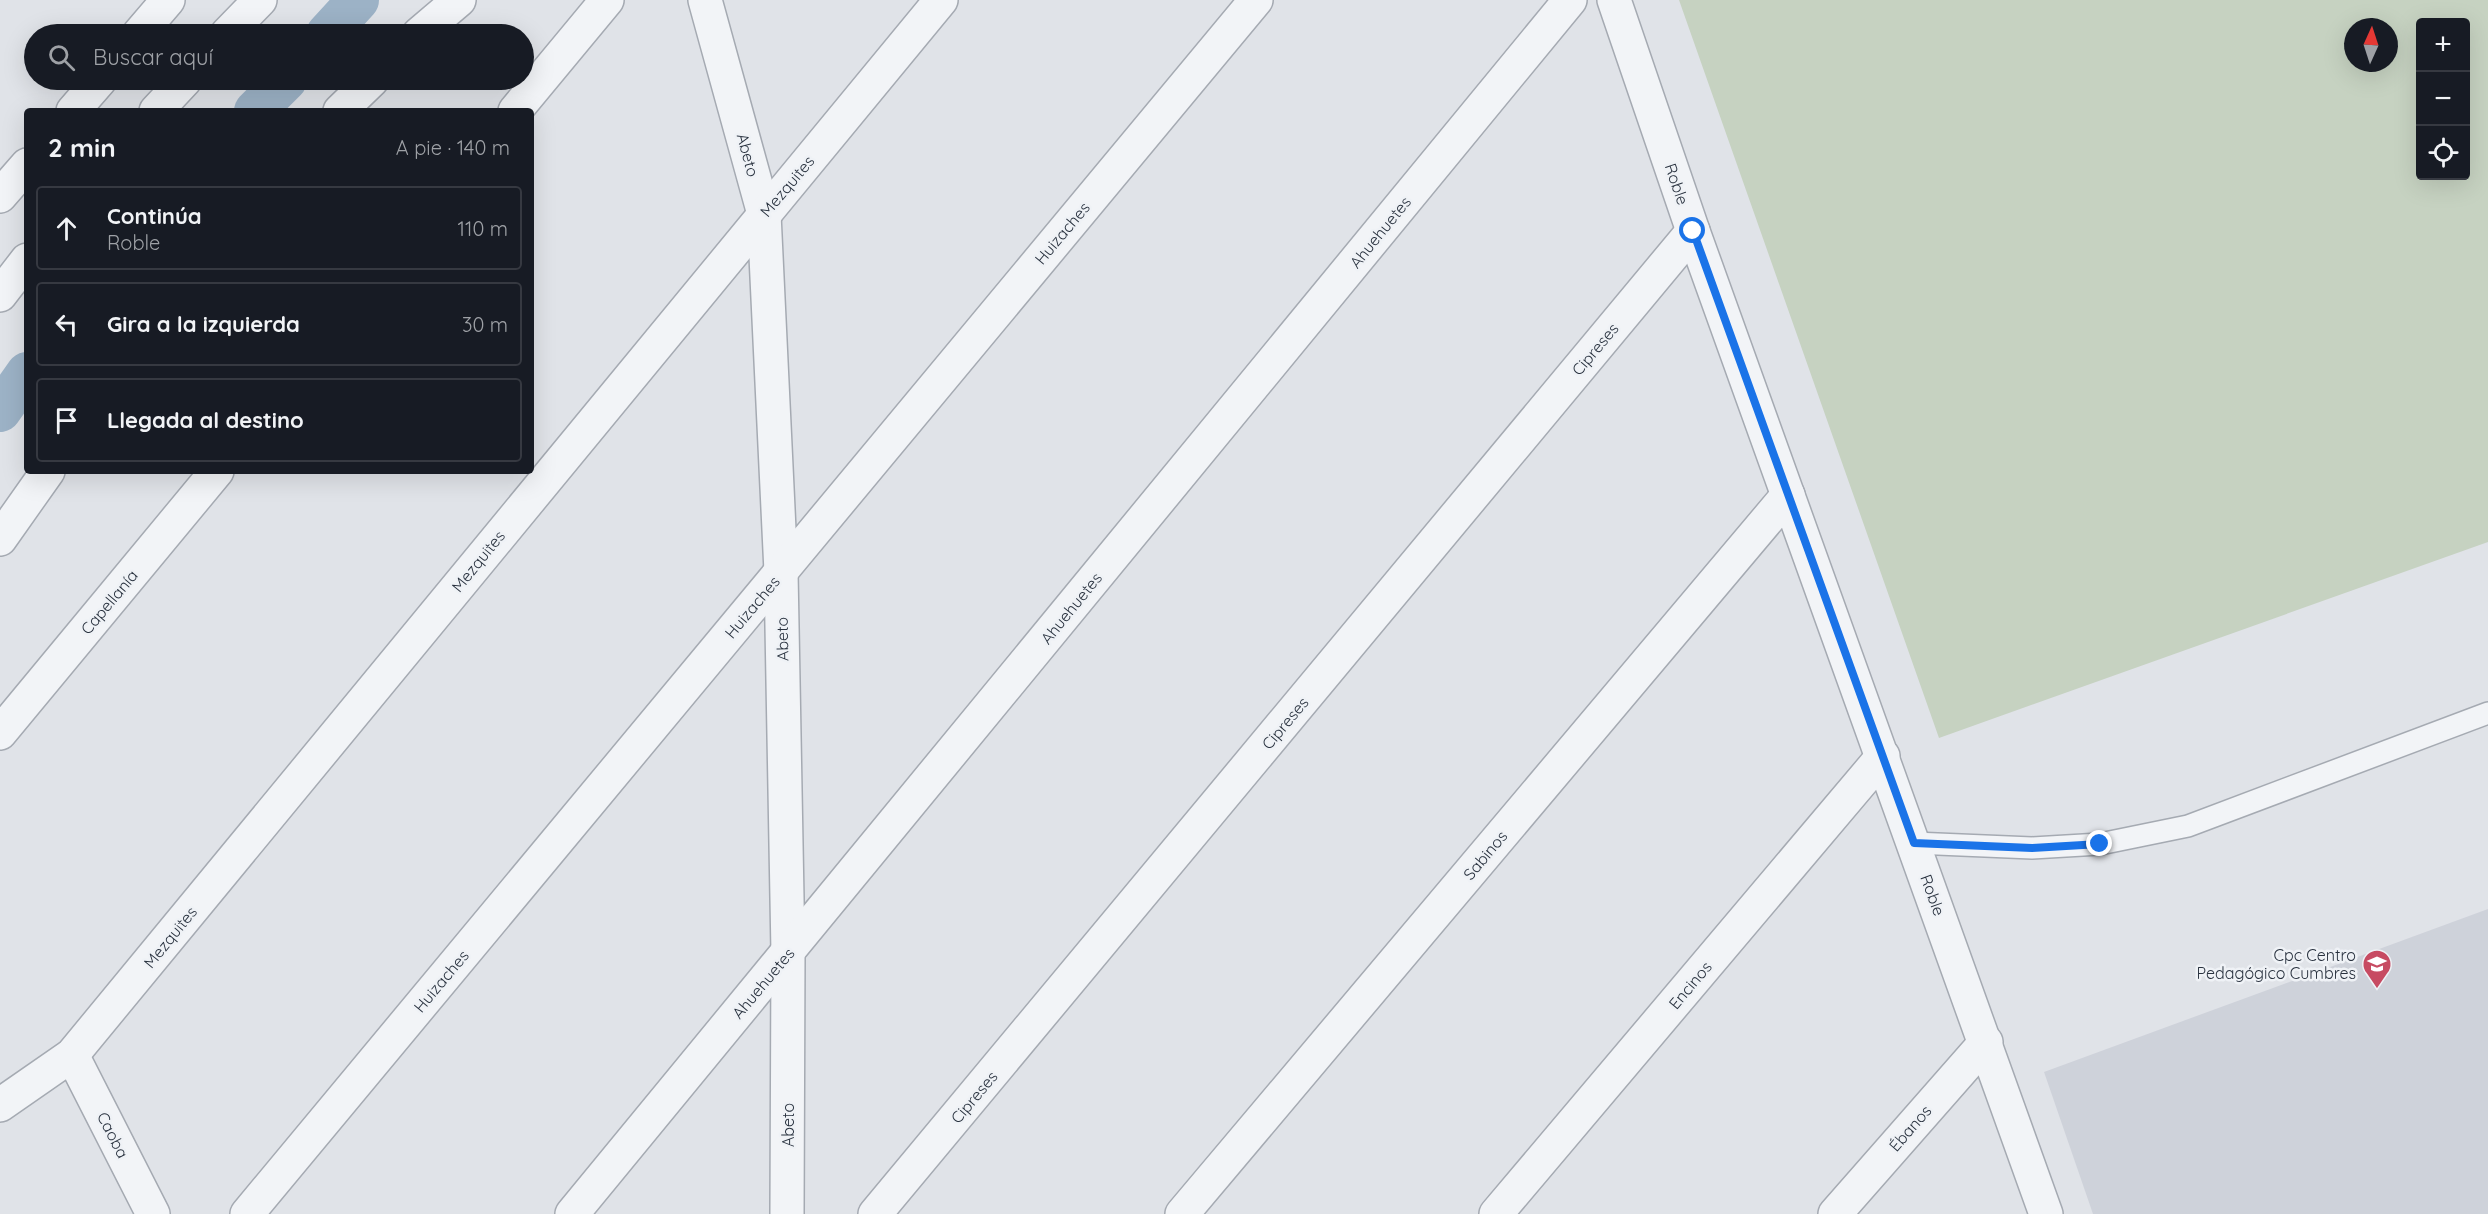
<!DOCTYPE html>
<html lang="es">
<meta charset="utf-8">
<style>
body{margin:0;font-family:Quicksand,sans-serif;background:#20242c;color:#f1f3f6}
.controls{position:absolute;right:18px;top:18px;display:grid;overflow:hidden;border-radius:6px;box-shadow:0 6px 24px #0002}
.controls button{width:54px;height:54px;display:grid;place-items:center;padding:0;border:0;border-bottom:2px solid #363941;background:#171b24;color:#f1f3f6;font:30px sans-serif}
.compass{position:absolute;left:2344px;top:18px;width:54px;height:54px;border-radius:50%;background:#171b24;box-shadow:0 6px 24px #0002;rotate:3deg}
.stop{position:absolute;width:18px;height:18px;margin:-14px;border:4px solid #1a73e8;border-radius:50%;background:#fff}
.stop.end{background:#1a73e8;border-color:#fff;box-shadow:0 2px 6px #0008}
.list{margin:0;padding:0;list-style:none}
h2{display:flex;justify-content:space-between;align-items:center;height:78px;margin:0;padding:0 24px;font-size:26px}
h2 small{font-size:20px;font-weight:400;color:#9ea1a6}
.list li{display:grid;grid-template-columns:39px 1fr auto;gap:18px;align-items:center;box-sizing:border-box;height:84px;margin:0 12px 12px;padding:0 12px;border:2px solid #363941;border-radius:6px}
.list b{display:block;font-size:22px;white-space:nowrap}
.list p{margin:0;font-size:20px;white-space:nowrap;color:#9ea1a6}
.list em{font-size:20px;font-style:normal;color:#9ea1a6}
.icon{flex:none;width:33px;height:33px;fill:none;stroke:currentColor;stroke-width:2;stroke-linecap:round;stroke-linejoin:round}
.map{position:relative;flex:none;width:2488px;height:1214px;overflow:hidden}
.search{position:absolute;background:#171b24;box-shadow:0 6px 24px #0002;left:24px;top:24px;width:510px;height:66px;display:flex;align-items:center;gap:15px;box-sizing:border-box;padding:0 21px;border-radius:33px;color:#9ea1a6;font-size:22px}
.panel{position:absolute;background:#171b24;box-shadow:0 6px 24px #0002;left:24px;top:108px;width:510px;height:366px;border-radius:6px}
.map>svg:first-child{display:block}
</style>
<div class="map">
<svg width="2488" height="1214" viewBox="0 0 2488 1214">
<rect width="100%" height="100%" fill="#e0e3e8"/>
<path fill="#ced2da" d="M2488,909V1214H2093L2044,1072Z"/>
<path fill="#c6d2c1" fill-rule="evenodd" d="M1679,0H2488V542L1939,738ZM2420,22H2466V176H2420ZM2353,27H2389V63H2353Z"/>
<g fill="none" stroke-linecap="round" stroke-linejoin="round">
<g stroke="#9cb2c6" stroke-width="42">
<path d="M327,34L358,0"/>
<path d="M255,111L286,80"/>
<path d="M0,411L27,373"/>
</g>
<g stroke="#a5aab2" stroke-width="24">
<path id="lane" d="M1914,843L2032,848L2100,844L2188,826L2488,713"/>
</g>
<g stroke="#a5aab2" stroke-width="36">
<g id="street">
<path d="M705,0L764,214L781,572L788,953L787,1214"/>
<path d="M1614,0L1693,231L2046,1214"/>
<path d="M139,34L168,0"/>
<path d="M227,34L260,0"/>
<path d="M419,34L459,0"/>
<path d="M73,111L100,80"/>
<path d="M156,111L185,80"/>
<path d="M340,111L372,80"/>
<path d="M515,111L607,0"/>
<path d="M0,196L27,165"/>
<path d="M0,295L27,260"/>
<path d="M0,539L48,471"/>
<path d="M0,733L217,471"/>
<path d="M72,1055L153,1214"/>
<path d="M0,1105L72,1055L941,0"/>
<path d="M247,1214L1256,0"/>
<path d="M572,1214L1570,0"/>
<path d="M875,1214L1693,231"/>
<path d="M1182,1214L1788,495"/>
<path d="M1496,1214L1883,756"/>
<path d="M1835,1214L1986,1042"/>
</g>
</g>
<use href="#lane" stroke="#f2f4f7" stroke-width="21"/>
<use href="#street" stroke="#f2f4f7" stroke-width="33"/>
</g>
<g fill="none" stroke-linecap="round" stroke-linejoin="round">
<path stroke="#1a73e8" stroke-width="8" d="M1693,231L1914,843L2032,848L2100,844"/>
</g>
<defs>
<g id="school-pin" transform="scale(1.5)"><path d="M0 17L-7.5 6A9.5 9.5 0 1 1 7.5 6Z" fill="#c74b62" stroke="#eff2f6"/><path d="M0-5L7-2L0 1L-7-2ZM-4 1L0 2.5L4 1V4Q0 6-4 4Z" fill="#fff"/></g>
</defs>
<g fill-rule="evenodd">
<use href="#school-pin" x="2377" y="964"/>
</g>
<g text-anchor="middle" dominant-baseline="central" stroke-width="5" stroke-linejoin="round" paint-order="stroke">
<g font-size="16" fill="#29323f" stroke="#eff2f6">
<text transform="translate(748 155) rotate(75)">Abeto</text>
<text transform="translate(1677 184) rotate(71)">Roble</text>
<text transform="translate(787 186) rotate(-50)">Mezquites</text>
<text transform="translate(1380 232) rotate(-51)">Ahuehuetes</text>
<text transform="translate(1062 233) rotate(-50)">Huizaches</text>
<text transform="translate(1595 349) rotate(-50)">Cipreses</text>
<text transform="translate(478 561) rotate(-51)">Mezquites</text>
<text transform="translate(109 602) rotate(-50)">Capellanía</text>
<text transform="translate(752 607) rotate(-50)">Huizaches</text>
<text transform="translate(1071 608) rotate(-51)">Ahuehuetes</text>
<text transform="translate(782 639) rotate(-91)">Abeto</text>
<text transform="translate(1285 723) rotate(-50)">Cipreses</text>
<text transform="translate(1485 855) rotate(-50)">Sabinos</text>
<text transform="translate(1933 895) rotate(70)">Roble</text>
<text transform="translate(170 937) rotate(-51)">Mezquites</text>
<text transform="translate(441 981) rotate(-50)">Huizaches</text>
<text transform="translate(763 983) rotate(-50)">Ahuehuetes</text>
<text transform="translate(1690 985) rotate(-50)">Encinos</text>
<text transform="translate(974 1097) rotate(-50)">Cipreses</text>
<text transform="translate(788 1125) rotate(-90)">Abeto</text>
<text transform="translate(1910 1128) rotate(-49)">Ébanos</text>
<text transform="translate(113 1135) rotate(63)">Caoba</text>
</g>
<g font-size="16" fill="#29323f" stroke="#eff2f6" text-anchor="end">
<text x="2356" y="955">Cpc Centro<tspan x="2356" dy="18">Pedagógico Cumbres</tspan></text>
</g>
</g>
</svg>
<div class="controls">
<button>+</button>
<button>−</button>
<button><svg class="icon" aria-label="locate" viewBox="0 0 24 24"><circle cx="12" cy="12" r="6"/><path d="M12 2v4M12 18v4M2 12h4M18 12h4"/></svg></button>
</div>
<svg class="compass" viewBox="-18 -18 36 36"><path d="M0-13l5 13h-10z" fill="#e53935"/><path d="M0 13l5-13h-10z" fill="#9ea1a6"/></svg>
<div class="stop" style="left:1693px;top:231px"></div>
<div class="stop end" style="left:2100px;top:844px"></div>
<div class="search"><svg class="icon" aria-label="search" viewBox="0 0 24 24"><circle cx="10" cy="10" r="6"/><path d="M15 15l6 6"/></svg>Buscar aquí</div>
<section class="panel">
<h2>2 min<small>A pie · 140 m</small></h2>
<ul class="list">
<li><svg class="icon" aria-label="ahead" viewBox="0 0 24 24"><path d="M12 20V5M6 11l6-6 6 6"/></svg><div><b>Continúa</b><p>Roble</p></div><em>110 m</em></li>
<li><svg class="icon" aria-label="left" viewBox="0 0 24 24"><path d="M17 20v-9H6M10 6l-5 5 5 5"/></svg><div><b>Gira a la izquierda</b></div><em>30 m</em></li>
<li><svg class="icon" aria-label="arrive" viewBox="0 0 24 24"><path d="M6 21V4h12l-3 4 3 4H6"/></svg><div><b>Llegada al destino</b></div></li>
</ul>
</section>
</div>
